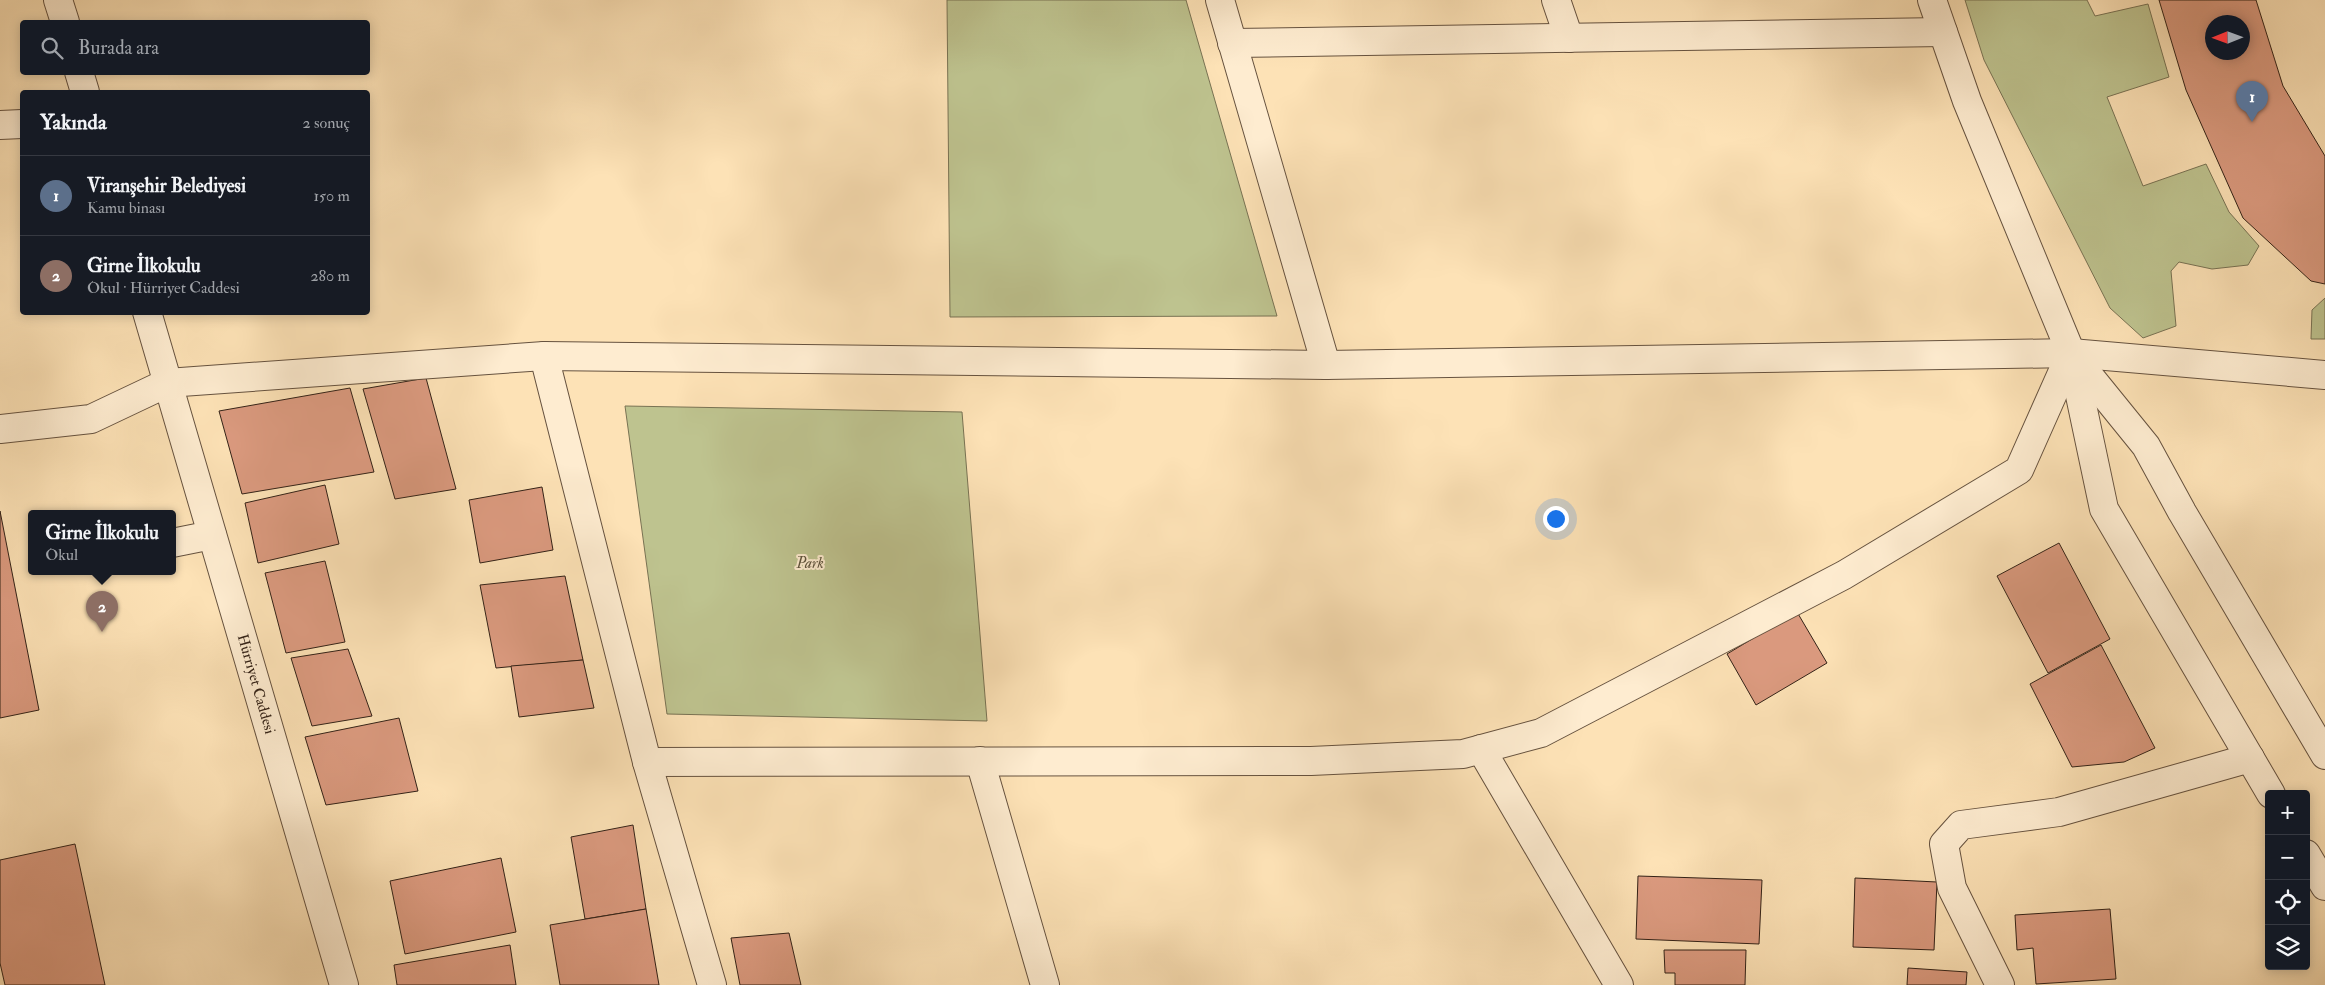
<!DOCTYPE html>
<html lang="tr">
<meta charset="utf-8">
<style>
body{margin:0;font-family:"IM FELL Double Pica",serif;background:#242831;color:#f1f3f6}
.controls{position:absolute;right:15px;bottom:15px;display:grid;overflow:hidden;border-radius:5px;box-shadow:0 2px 12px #0003}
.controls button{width:45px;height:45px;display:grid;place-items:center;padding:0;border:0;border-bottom:1px solid #363941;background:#171b24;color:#f1f3f6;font:25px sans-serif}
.compass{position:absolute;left:2205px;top:15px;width:45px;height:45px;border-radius:50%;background:#171b24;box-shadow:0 2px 12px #0003;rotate:269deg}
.you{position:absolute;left:1555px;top:518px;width:18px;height:18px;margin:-12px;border:4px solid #fff;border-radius:50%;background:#1a73e8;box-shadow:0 0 0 8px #1a73e833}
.badge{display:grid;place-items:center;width:32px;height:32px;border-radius:50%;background:#2563eb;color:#fff;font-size:16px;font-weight:700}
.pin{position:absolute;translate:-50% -41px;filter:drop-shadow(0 1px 2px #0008)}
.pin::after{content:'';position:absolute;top:26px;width:18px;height:15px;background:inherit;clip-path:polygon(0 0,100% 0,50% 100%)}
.popup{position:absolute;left:28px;top:510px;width:148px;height:65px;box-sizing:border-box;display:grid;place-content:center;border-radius:5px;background:#171b24;filter:drop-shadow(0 1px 4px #0005);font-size:16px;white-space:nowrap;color:#9ea1a6}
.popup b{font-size:19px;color:#f1f3f6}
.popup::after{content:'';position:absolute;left:50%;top:100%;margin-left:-10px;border:10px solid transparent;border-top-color:#171b24}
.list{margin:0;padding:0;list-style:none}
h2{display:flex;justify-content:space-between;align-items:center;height:65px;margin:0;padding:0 20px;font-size:21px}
h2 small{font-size:16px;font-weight:400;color:#9ea1a6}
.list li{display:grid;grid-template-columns:32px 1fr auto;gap:15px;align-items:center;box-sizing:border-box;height:80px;padding:0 20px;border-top:1px solid #363941}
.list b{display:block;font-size:19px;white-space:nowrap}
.list p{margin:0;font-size:16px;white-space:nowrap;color:#9ea1a6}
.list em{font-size:16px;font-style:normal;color:#9ea1a6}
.icon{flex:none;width:28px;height:28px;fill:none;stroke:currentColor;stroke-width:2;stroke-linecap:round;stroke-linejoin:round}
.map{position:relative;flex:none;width:2325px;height:985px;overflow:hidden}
.search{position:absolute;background:#171b24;box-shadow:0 2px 12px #0003;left:20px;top:20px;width:350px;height:55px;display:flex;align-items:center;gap:12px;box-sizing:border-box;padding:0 18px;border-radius:5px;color:#9ea1a6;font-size:19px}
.panel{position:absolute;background:#171b24;box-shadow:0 2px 12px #0003;left:20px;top:90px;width:350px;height:225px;border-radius:5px}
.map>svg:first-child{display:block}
</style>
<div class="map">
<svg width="2325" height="985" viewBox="0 0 2325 985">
<rect width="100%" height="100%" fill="#fde2b6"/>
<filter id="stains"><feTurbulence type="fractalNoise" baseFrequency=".004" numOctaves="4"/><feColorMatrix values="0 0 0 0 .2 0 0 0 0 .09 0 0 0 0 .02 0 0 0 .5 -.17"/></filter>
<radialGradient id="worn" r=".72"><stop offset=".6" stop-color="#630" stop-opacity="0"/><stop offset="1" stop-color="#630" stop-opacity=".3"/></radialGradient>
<g fill="#bec38f" stroke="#787253">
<path d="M947,0H1186L1277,316L950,317Z"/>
<path d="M1965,0H2087L2095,16L2148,4L2169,77L2107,97L2143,186L2206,164L2229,212L2259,246L2248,265L2212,269L2179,262L2171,271L2176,326L2143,338L2110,308L1984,60Z"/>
<path d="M2325,298V339H2311L2312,310Z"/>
<path d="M625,406L962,412L987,721L667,714Z"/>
</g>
<g fill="#db9a7f" stroke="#332217" fill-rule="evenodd">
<path d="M2159,0H2256L2283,86L2325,156V284L2311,281L2243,218L2186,90ZM2212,22H2242V52H2212Z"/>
<path d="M426,378L456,489L395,499L363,389Z"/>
<path d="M350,388L374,472L242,494L219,411Z"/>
<path d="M325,485L339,544L258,563L245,503Z"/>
<path d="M542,487L553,550L480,563L469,500Z"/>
<path d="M0,511L39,710L0,718Z"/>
<path d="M2059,543L2110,639L2048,673L1997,576Z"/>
<path d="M325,561L345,642L286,653L265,573Z"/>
<path d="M565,576L583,660L496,668L480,585Z"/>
<path d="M1797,612L1827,663L1756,705L1727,654Z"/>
<path d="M2101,645L2155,748L2124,762L2072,767L2030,684Z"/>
<path d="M348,649L372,716L312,726L291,658Z"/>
<path d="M583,660L594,708L519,717L511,666Z"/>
<path d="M399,718L418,791L326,805L305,737Z"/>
<path d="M633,825L646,909L585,919L571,837Z"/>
<path d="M75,844L105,985H5L0,963V860Z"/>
<path d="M501,858L516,932L405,954L390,881Z"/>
<path d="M1638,876L1762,880L1759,944L1636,939Z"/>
<path d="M1855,878L1937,882L1934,950L1853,947Z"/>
<path d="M646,909L659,985H560L550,925Z"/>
<path d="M2110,909L2116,979L2036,984L2033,948L2017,950L2015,915Z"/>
<path d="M789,933L801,985H740L731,938Z"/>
<path d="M510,945L516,985H397L394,965Z"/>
<path d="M1664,950H1746L1745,985H1675V973H1665Z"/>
<path d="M1908,968L1967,972L1966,985H1907Z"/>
</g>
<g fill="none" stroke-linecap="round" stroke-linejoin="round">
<g stroke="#66523f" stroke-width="30">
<g id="minor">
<path d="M58,0L65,22"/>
<path d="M1220,0L1326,365"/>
<path d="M1556,0L1569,38"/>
<path d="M1932,0L1967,101L2071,353L2104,509L2271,794"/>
<path d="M1232,43L1943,32"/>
<path d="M79,72L85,92"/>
<path d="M0,125L22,124"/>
<path d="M147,312L344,985"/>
<path d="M544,356L647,762L712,985"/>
<path d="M2073,356L2146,446L2182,512L2325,755"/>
<path d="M0,429L91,419L167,383L544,356L1326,365L2071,353L2325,375"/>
<path d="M172,543L212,535"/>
<path d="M1481,749L1619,985"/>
<path d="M980,761L1045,985"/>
<path d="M647,762L1311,761L1463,754L1541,733L1844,575L2019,470L2071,353"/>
<path d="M2306,854L2325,886"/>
<path d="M2000,985L1952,888L1944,844L1961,825L2059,812L2250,758"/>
</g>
</g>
<use href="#minor" stroke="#feecd0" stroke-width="28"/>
</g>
<g text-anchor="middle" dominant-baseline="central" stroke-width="4" stroke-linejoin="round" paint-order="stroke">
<g font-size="15" font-style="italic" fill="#5d523b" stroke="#feecd0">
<text x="810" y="563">Park</text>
</g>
<g font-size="15" fill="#332217" stroke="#feecd0">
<text transform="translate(256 684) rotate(74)">Hürriyet Caddesi</text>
</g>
</g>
<rect width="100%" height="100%" filter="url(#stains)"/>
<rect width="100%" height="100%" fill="url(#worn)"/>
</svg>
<div class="controls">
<button>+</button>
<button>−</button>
<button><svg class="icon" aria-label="locate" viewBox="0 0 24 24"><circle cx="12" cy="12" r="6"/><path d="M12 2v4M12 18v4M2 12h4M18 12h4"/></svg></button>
<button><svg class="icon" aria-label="layers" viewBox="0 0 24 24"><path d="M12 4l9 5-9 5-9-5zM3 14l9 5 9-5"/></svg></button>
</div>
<svg class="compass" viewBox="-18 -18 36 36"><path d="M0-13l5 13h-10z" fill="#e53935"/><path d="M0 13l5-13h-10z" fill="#9ea1a6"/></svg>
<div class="you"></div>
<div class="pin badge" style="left:2252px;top:122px;background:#5c6f8a">1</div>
<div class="pin badge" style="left:102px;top:632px;background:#8d6e63">2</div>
<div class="popup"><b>Girne İlkokulu</b>Okul</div>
<div class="search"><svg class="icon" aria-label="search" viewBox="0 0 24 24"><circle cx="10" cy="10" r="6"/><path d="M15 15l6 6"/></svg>Burada ara</div>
<section class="panel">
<h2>Yakında<small>2 sonuç</small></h2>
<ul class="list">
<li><span class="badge" style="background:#5c6f8a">1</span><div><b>Viranşehir Belediyesi</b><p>Kamu binası</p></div><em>150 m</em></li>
<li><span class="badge" style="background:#8d6e63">2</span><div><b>Girne İlkokulu</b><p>Okul · Hürriyet Caddesi</p></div><em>280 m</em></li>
</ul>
</section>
</div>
